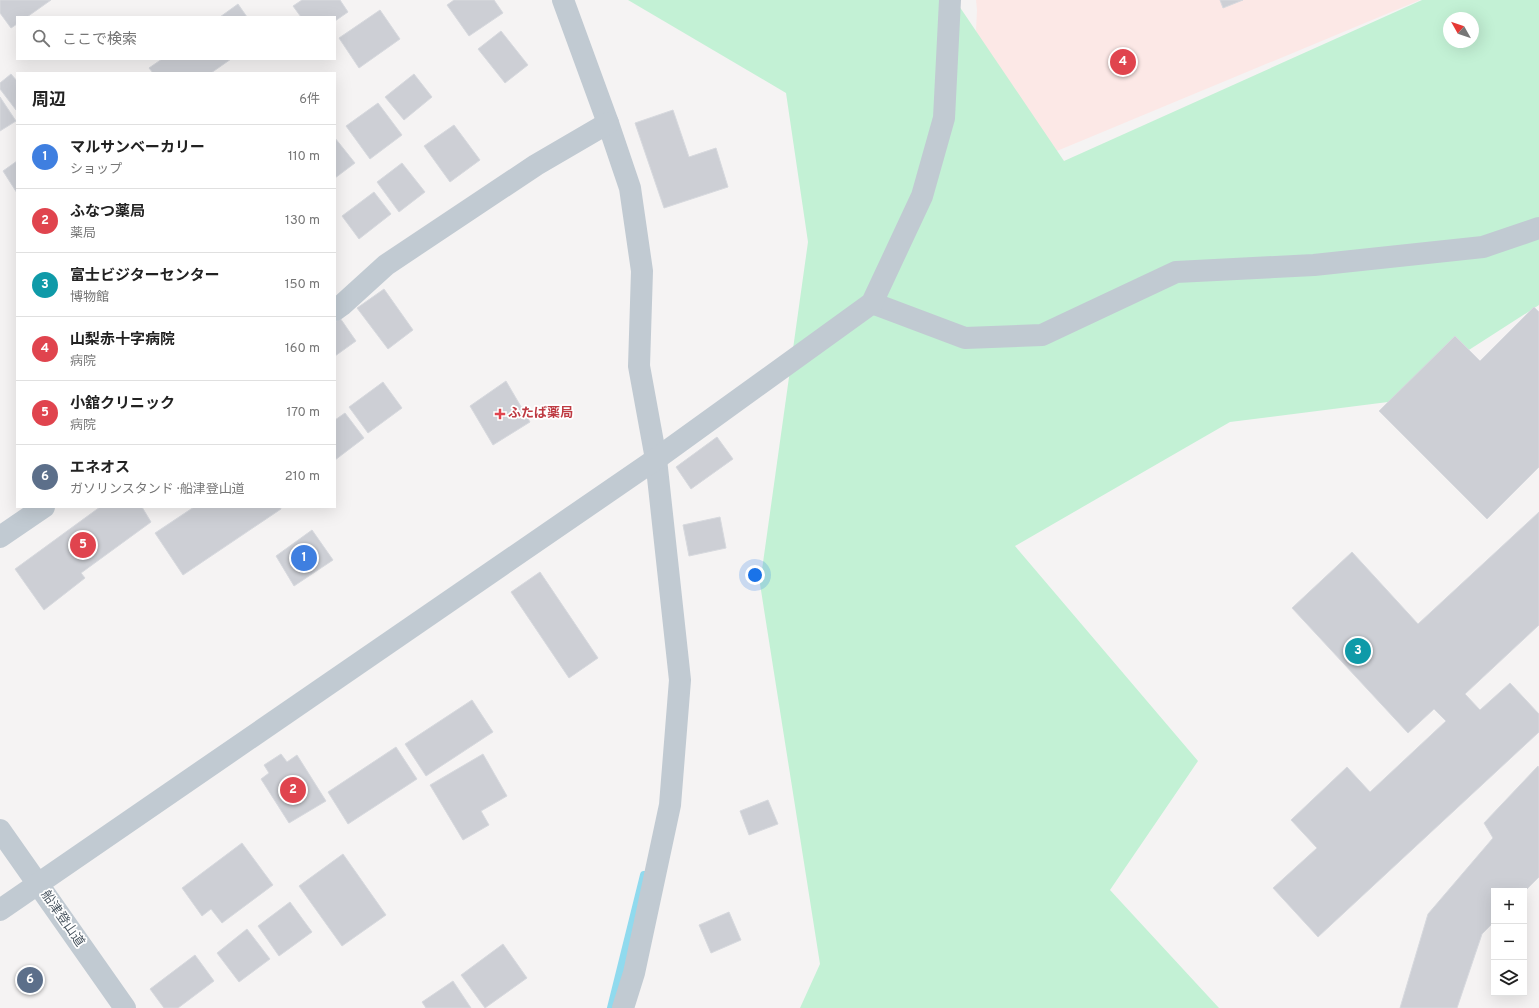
<!DOCTYPE html>
<html lang="ja">
<meta charset="utf-8">
<style>
body{margin:0;font-family:Overpass,"Noto Sans JP",sans-serif;background:#f6f6f6;color:#222}
.controls{position:absolute;right:12px;bottom:12px;display:grid;overflow:hidden;border-radius:0px;box-shadow:0 4px 16px #0002}
.controls button{width:36px;height:36px;display:grid;place-items:center;padding:0;border:0;border-bottom:1px solid #e0e0e0;background:#fff;color:#222;font:20px sans-serif}
.compass{position:absolute;left:1443px;top:12px;width:36px;height:36px;border-radius:50%;background:#fff;box-shadow:0 4px 16px #0002;rotate:310deg}
.you{position:absolute;left:755px;top:575px;width:14px;height:14px;margin:-10px;border:3px solid #fff;border-radius:50%;background:#1a73e8;box-shadow:0 0 0 6px #1a73e833}
.badge{display:grid;place-items:center;width:26px;height:26px;border-radius:50%;background:#b45309;color:#fff;font-size:13px;font-weight:700}
.pin{position:absolute;translate:-50% -50%;border:2px solid #fff;box-shadow:0 1px 4px #0006}
.list{margin:0;padding:0;list-style:none}
h2{display:flex;justify-content:space-between;align-items:center;height:52px;margin:0;padding:0 16px;font-size:17px}
h2 small{font-size:13px;font-weight:400;color:#767676}
.list li{display:grid;grid-template-columns:26px 1fr auto;gap:12px;align-items:center;box-sizing:border-box;height:64px;padding:0 16px;border-top:1px solid #e0e0e0}
.list b{display:block;font-size:15px;white-space:nowrap}
.list p{margin:0;font-size:13px;white-space:nowrap;color:#767676}
.list em{font-size:13px;font-style:normal;color:#767676}
.icon{flex:none;width:22px;height:22px;fill:none;stroke:currentColor;stroke-width:2;stroke-linecap:round;stroke-linejoin:round}
.map{position:relative;flex:none;width:1539px;height:1008px;overflow:hidden}
.search{position:absolute;background:#fff;box-shadow:0 4px 16px #0002;left:16px;top:16px;width:320px;height:44px;display:flex;align-items:center;gap:10px;box-sizing:border-box;padding:0 14px;border-radius:0px;color:#767676;font-size:15px}
.panel{position:absolute;background:#fff;box-shadow:0 4px 16px #0002;left:16px;top:72px;width:320px;height:436px;border-radius:0px}
.map>svg:first-child{display:block}
</style>
<div class="map">
<svg width="1539" height="1008" viewBox="0 0 1539 1008">
<rect width="100%" height="100%" fill="#f5f3f3"/>
<path fill="#fce8e6" d="M976,0H1420L949,196L972,114L977,10Z"/>
<path fill="#c3f1d5" fill-rule="evenodd" d="M628,0H955L1064,161L1422,0H1539V305L1388,402L1230,422L1015,546L1198,761L1110,890L1219,1008H800L820,964L760,584L808,242L786,93ZM1449,18H1473V42H1449Z"/>
<g fill="none" stroke-linecap="round" stroke-linejoin="round">
<path stroke="#90daee" stroke-width="8" d="M611,1008L644,875"/>
</g>
<g fill="#cdcfd5" stroke="#d7d9de">
<path d="M0,0H51L27,17H17V24L11,28L0,13Z"/>
<path d="M302,0H340L348,12L335,21V17H301L293,6Z"/>
<path d="M454,0H494L503,13L469,36L447,5Z"/>
<path d="M1220,0H1243L1223,8Z"/>
<path d="M238,4L247,17H220Z"/>
<path d="M380,10L400,39L359,68L339,38Z"/>
<path d="M501,31L528,65L505,83L478,49Z"/>
<path d="M162,59H231L211,73H153L149,68Z"/>
<path d="M11,74L17,81L16,110L0,89V83Z"/>
<path d="M414,74L432,97L404,120L385,97Z"/>
<path d="M0,97L16,121L0,131Z"/>
<path d="M378,103L402,135L370,159L346,126Z"/>
<path d="M673,110L689,157L716,148L728,187L664,208L635,123Z"/>
<path d="M454,125L480,160L450,182L424,146Z"/>
<path d="M335,138L355,163L335,178Z"/>
<path d="M17,161V193L3,171Z"/>
<path d="M402,163L425,192L399,212L377,182Z"/>
<path d="M374,192L391,214L359,239L342,216Z"/>
<path d="M384,289L413,330L388,349L357,308Z"/>
<path d="M1534,307L1539,312V467L1487,519L1379,411L1455,336L1480,361Z"/>
<path d="M340,318L356,341L335,356V322Z"/>
<path d="M506,381L530,422L493,445L470,406Z"/>
<path d="M383,382L402,408L368,433L349,407Z"/>
<path d="M345,413L364,438L335,460V420Z"/>
<path d="M717,437L733,459L691,489L676,467Z"/>
<path d="M100,507H142L151,522L81,573L85,578L44,610L15,569Z"/>
<path d="M194,507H280L281,509L183,575L155,533Z"/>
<path d="M1539,512V625L1465,694L1480,710L1510,683L1539,714V732L1318,937L1273,888L1317,848L1291,820L1347,767L1370,792L1446,721L1434,709L1408,733L1292,608L1352,552L1418,624Z"/>
<path d="M720,517L726,548L689,556L683,525Z"/>
<path d="M312,530L333,560L294,586L276,556Z"/>
<path d="M540,572L598,658L569,678L511,592Z"/>
<path d="M472,700L493,732L426,776L405,744Z"/>
<path d="M396,747L417,779L348,824L328,792Z"/>
<path d="M281,754L287,762L297,755L326,801L289,823L261,779L269,773L264,765Z"/>
<path d="M483,754L507,796L481,811L489,825L463,840L430,785Z"/>
<path d="M1538,766L1539,768V877L1524,892L1494,891V922L1482,934L1457,1008H1400L1428,914L1493,838L1484,823Z"/>
<path d="M768,800L778,824L749,835L740,811Z"/>
<path d="M242,843L273,885L222,923L211,909L202,916L182,888Z"/>
<path d="M343,854L386,915L342,946L299,886Z"/>
<path d="M290,902L312,932L279,956L258,926Z"/>
<path d="M729,912L741,940L711,953L699,925Z"/>
<path d="M247,929L270,959L239,982L217,953Z"/>
<path d="M503,944L527,978L485,1008L461,975Z"/>
<path d="M195,955L214,981L178,1008H164L150,989Z"/>
<path d="M453,981L471,1008H426L422,1002Z"/>
</g>
<g fill="none" stroke-linecap="round" stroke-linejoin="round">
<g stroke="#c1cad2" stroke-width="22">
<path d="M563,0L608,123L630,188L642,271L639,366L656,459L680,680L670,805L634,973L623,1008"/>
<path d="M872,303L965,338L1042,335L1176,272L1314,265L1483,247L1539,228"/>
<path d="M335,310L342,305L386,265L536,165L608,123"/>
<path d="M0,537L44,507"/>
<path d="M0,830L125,1008"/>
<path d="M0,910L656,459L872,303L922,196L944,118L950,0"/>
</g>
</g>
<path fill="#e0444e" stroke="#fff" stroke-width="1.5" d="M498 408h4v4h4v4h-4v4h-4v-4h-4v-4h4z"/>
<g text-anchor="middle" dominant-baseline="central" stroke-width="3.5" stroke-linejoin="round" paint-order="stroke">
<g font-size="13" font-weight="bold" fill="#be3a42" stroke="#fff" text-anchor="start">
<text x="508" y="414">ふたば薬局</text>
</g>
<g font-size="13" fill="#4a5661" stroke="#fff">
<text transform="translate(62 919) rotate(55)">船津登山道</text>
</g>
</g>
</svg>
<div class="controls">
<button>+</button>
<button>−</button>
<button><svg class="icon" aria-label="layers" viewBox="0 0 24 24"><path d="M12 4l9 5-9 5-9-5zM3 14l9 5 9-5"/></svg></button>
</div>
<svg class="compass" viewBox="-18 -18 36 36"><path d="M0-13l5 13h-10z" fill="#e53935"/><path d="M0 13l5-13h-10z" fill="#767676"/></svg>
<div class="you"></div>
<div class="pin badge" style="left:304px;top:558px;background:#3f7fe0">1</div>
<div class="pin badge" style="left:293px;top:790px;background:#e0444e">2</div>
<div class="pin badge" style="left:1358px;top:651px;background:#0f9aa8">3</div>
<div class="pin badge" style="left:1123px;top:62px;background:#e0444e">4</div>
<div class="pin badge" style="left:83px;top:545px;background:#e0444e">5</div>
<div class="pin badge" style="left:30px;top:980px;background:#5c6f8a">6</div>
<div class="search"><svg class="icon" aria-label="search" viewBox="0 0 24 24"><circle cx="10" cy="10" r="6"/><path d="M15 15l6 6"/></svg>ここで検索</div>
<section class="panel">
<h2>周辺<small>6件</small></h2>
<ul class="list">
<li><span class="badge" style="background:#3f7fe0">1</span><div><b>マルサンベーカリー</b><p>ショップ</p></div><em>110 m</em></li>
<li><span class="badge" style="background:#e0444e">2</span><div><b>ふなつ薬局</b><p>薬局</p></div><em>130 m</em></li>
<li><span class="badge" style="background:#0f9aa8">3</span><div><b>富士ビジターセンター</b><p>博物館</p></div><em>150 m</em></li>
<li><span class="badge" style="background:#e0444e">4</span><div><b>山梨赤十字病院</b><p>病院</p></div><em>160 m</em></li>
<li><span class="badge" style="background:#e0444e">5</span><div><b>小舘クリニック</b><p>病院</p></div><em>170 m</em></li>
<li><span class="badge" style="background:#5c6f8a">6</span><div><b>エネオス</b><p>ガソリンスタンド · 船津登山道</p></div><em>210 m</em></li>
</ul>
</section>
</div>
